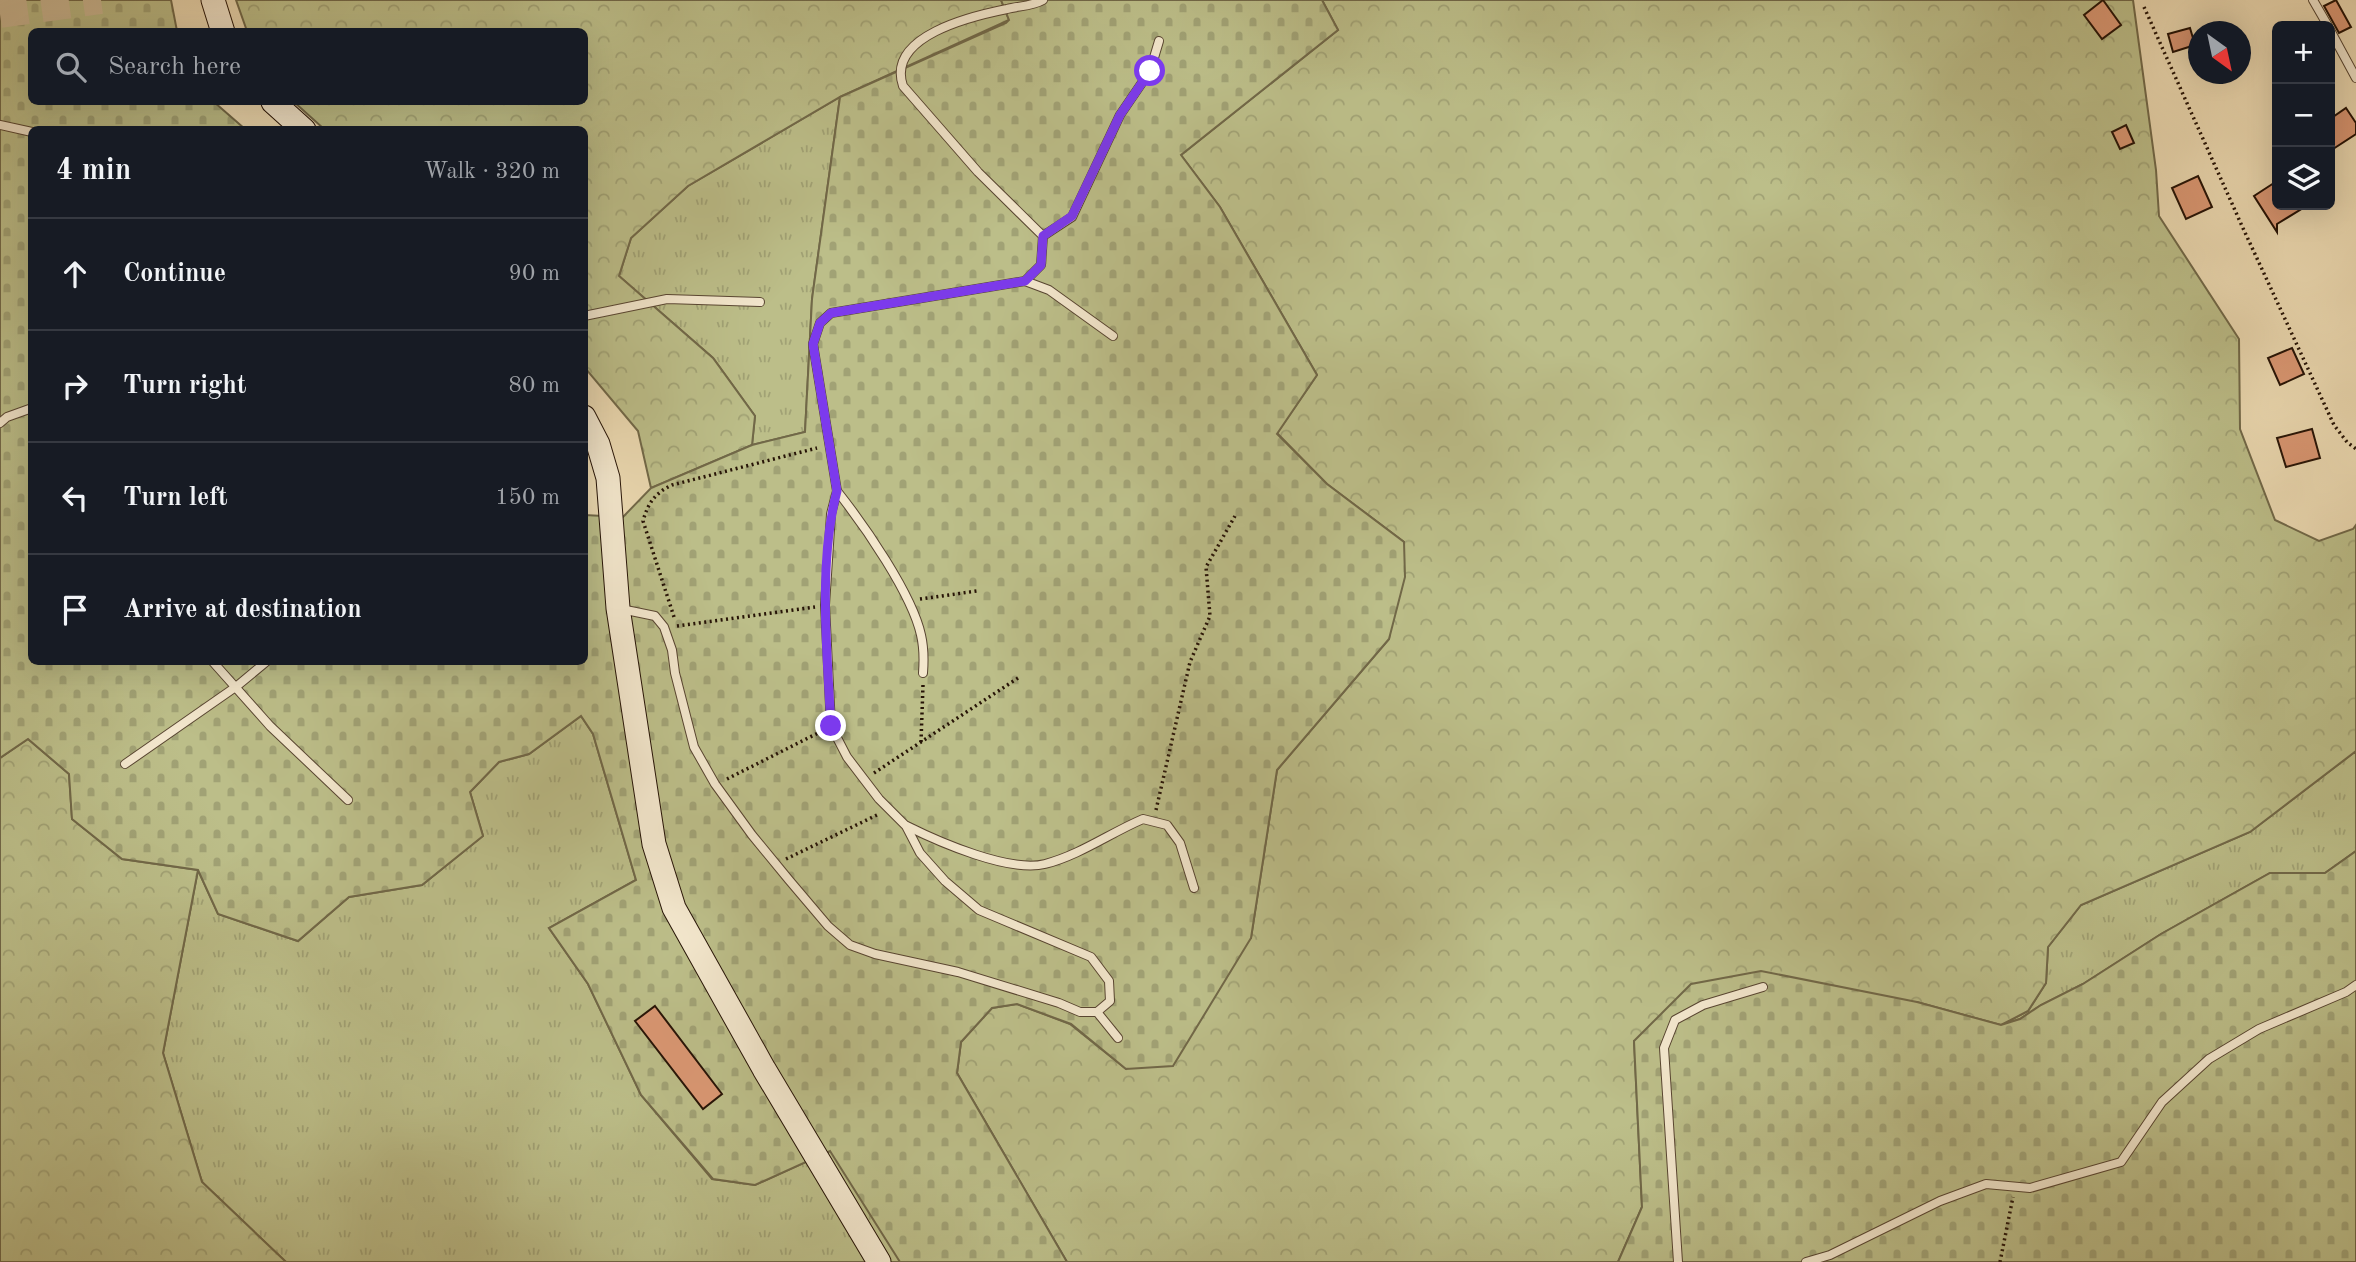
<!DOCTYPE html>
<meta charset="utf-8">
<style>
body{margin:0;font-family:"Old Standard TT",serif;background:#20242c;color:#f1f3f6}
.controls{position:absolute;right:21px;top:21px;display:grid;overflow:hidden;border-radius:10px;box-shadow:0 7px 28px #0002}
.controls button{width:63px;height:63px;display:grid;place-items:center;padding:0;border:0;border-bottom:2px solid #363941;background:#171b24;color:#f1f3f6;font:35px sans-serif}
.compass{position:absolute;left:2188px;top:21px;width:63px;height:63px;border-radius:50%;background:#171b24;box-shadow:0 7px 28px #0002;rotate:147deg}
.stop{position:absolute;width:21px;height:21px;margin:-16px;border:5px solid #7c3aed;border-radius:50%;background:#fff}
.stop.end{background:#7c3aed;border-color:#fff;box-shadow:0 2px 7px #0008}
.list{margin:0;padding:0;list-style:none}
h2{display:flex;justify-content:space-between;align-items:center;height:91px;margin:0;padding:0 28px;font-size:30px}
h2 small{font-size:23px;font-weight:400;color:#9ea1a6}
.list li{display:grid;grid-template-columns:46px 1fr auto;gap:21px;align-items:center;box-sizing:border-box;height:112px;padding:0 28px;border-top:2px solid #363941}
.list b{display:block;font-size:26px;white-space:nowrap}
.list em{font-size:23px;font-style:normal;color:#9ea1a6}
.icon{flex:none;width:38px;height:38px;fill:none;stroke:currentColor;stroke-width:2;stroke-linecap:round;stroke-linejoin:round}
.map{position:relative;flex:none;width:2356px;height:1262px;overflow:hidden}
.search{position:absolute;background:#171b24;box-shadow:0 7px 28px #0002;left:28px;top:28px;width:560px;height:77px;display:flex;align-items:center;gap:18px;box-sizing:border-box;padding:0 24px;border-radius:10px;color:#9ea1a6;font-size:26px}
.panel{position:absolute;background:#171b24;box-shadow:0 7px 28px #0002;left:28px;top:126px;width:560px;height:539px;border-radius:10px}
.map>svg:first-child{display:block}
</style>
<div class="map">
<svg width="2356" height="1262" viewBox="0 0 2356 1262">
<defs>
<pattern id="grass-tufts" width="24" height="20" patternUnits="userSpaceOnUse" patternTransform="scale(1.75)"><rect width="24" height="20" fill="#bcbe89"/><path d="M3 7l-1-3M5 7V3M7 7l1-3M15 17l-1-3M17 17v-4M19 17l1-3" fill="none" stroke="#a1a275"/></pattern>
<pattern id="forest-crowns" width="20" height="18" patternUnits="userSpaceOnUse" patternTransform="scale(1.75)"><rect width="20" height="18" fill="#bcbe89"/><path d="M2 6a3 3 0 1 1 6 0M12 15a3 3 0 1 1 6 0" fill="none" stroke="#a1a275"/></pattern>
<pattern id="cemetery-stones" width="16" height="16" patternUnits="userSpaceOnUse" patternTransform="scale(1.75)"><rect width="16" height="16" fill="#bcbe89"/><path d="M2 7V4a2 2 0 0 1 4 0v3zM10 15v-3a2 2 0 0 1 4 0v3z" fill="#a1a275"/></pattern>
</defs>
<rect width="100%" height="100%" fill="#ecdab2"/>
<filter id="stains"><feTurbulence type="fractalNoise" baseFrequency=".00286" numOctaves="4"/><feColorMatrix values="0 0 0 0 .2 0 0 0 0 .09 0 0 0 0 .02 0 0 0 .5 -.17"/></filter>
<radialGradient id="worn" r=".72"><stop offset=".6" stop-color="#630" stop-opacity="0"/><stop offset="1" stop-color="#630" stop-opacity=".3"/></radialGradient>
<g fill="url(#grass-tufts)" stroke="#716848" stroke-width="2">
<path d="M840,97L812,299L805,432L752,445L755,416L713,358L619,276L631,238L688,186Z"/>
<path d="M581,716L593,734L636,880L549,928L588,984L641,1095L712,1179L755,1185L854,1140L1067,1262H286L202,1182L163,1053L198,870L218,914L298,941L349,897L422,885L483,836L470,792L499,762L529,754Z"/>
<path d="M2356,751V851L2325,873H2270L2161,934L2083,984L2041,1005L2020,1019L2001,1025L2028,1011L2046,983L2048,947L2081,905L2250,832Z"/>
</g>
<g fill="url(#forest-crowns)" stroke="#716848" stroke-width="2">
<path d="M236,0H1001L1009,20L840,97L688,186L631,238L619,276L713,358L755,416L752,445L651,488L638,431L585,368L584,130L324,129L294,102H584V32L247,31Z"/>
<path d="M1322,0H2133L2156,170L2159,216L2239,339L2240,429L2275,520L2319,541L2353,529L2356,525V751L2250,832L2081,905L2048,947L2046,983L2028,1011L2001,1025L1917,1002L1634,1041L1642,1207L1618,1262H1067L957,1073L961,1042L992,1008L1017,1004L1070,1024L1126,1069L1251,938L1277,770L1389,639L1404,542L1327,484L1277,433L1317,375L1220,207L1181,155L1338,30Z"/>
<path d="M28,739L69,774L72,819L122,859L198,870L163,1053L202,1182L286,1262H0V758Z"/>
</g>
<g fill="url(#cemetery-stones)" stroke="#716848" stroke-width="2">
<path d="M0,0H171L177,31L32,32V102H214L245,129L32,130V662H584L585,515L623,517L651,488L752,445L805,432L812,299L840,97L1006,23L1009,20L1001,0H1322L1338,30L1181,155L1220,207L1317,375L1277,434L1327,484L1404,542L1405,577L1389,639L1277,770L1251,938L1173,1066L1126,1069L1071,1024L1017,1004L992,1008L961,1042L957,1073L1067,1262H900L830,1151L755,1185L713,1179L641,1095L588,984L549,928L636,880L593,734L581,716L529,754L499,762L470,792L483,836L422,885L349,897L298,941L218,914L198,870L122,859L72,819L69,774L28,739L0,758Z"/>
<path d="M2356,851V1262H1618L1642,1207L1634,1041L1691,984L1761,971L1917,1002L2001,1025L2020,1019L2041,1005L2083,984L2161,934L2270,873H2325Z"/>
</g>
<g fill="#db9874" stroke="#261306" stroke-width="2">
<path d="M2103,0L2121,25L2102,39L2084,15Z"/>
<path d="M2336,0L2351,27L2339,33L2324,6Z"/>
<path d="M2190,28L2195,45L2173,52L2168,34Z"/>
<path d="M2346,108L2356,123V134L2330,151V119Z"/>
<path d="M2126,125L2134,143L2120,149L2112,132Z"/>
<path d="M2198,176L2212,207L2186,219L2172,188Z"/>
<path d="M2277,181V205H2308L2277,224V232L2254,196Z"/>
<path d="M2292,348L2304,374L2280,385L2268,358Z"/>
<path d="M2312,429L2320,458L2286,467L2277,438Z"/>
<path d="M655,1006L722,1094L703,1109L635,1021Z"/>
</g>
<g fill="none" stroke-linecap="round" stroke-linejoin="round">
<path stroke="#cebc98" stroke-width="28" stroke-dasharray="28 14" stroke-linecap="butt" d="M0,14L101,0"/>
<g stroke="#584531" stroke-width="10">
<g id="lane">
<path d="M2313,0L2328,26"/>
<path d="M2330,30L2356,78"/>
<path d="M0,125L32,132"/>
<path d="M1043,236L1072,217L1120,115L1150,71L1159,41"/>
<path d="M1025,281L1049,290L1113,336"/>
<path d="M584,316L667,299L760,302"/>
<path d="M0,423L7,417L32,408"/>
<path d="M837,491C864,525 912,594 921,635C924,648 924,660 923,673"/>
<path d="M621,609L655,616L664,627L672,650L675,673L694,747L715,784L752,835L789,880L828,926L850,945L875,954L958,972L1059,1003L1080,1012H1097L1110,1001L1109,981L1091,957L979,910L945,881L920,853L906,826L879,799L847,757L831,726L825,605L831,514L837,491L813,344L820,323L831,313L1025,281L1041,265L1043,236L978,172L903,86C886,36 972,16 1007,9C1019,6 1033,6 1043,0"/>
<path d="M213,662L270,726L348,800"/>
<path d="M125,764L237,686L266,662"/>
<path d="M907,826C939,842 1010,873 1045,864C1080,855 1110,833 1143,819L1167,825L1180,843L1194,888"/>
<path d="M1097,1012L1118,1038"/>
<path d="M1678,1262L1664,1048L1675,1020L1703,1005L1763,987"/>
<path d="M1806,1262L1830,1255L1940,1201L1986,1184L2030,1188L2121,1162L2162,1102L2209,1059L2259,1029L2346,992L2356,985"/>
</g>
</g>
<g stroke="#261306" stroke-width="25">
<g id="secondary">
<path d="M213,0L223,32"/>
<path d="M273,102L304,130"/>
<path d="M584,417L598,444L608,478L618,608L654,844L674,908L764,1069L879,1262"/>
</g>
</g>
<g stroke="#261306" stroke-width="3.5" stroke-dasharray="2 3.5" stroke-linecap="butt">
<path d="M2144,7L2242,226L2334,425L2347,442L2356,449"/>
<path d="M920,599L977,591"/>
<path d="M674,617L643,521C648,503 655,493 672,485L817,448"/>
<path d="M677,626L815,607"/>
<path d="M921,742L923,685"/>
<path d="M874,773L1018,678"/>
<path d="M727,779L820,732"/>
<path d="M1156,810L1190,662L1210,616L1206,567L1235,516"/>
<path d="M786,859L877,815"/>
<path d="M2000,1262L2013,1197"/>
</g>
<use href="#lane" stroke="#f3e7cd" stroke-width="8"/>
<use href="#secondary" stroke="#f3e7cd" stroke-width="23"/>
</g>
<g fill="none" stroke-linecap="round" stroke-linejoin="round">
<path stroke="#7c3aed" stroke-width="9" d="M831,726C827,653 818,562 837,491L813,344L820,323L831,313L1025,281L1041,265L1043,236L1072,216L1120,115L1150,71"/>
</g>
<rect width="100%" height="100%" filter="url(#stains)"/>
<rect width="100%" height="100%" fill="url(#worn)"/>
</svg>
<div class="controls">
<button>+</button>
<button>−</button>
<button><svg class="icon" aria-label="layers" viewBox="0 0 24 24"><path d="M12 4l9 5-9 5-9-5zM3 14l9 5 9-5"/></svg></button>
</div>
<svg class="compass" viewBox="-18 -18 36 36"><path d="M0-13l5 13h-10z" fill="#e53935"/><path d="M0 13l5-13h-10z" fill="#9ea1a6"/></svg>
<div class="stop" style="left:1150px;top:71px"></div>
<div class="stop end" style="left:831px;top:726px"></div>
<div class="search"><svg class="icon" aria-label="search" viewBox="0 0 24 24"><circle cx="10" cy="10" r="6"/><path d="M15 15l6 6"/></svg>Search here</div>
<section class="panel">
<h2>4 min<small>Walk · 320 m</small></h2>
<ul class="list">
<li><svg class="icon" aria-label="ahead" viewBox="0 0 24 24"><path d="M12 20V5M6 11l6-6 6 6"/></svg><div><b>Continue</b></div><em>90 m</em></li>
<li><svg class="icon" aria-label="right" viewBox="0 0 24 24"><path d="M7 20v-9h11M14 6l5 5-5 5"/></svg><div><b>Turn right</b></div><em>80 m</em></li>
<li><svg class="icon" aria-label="left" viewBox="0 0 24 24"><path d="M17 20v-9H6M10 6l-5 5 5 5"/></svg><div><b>Turn left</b></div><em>150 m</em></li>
<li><svg class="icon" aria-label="arrive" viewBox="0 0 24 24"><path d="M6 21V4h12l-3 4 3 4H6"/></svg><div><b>Arrive at destination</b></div></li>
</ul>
</section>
</div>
